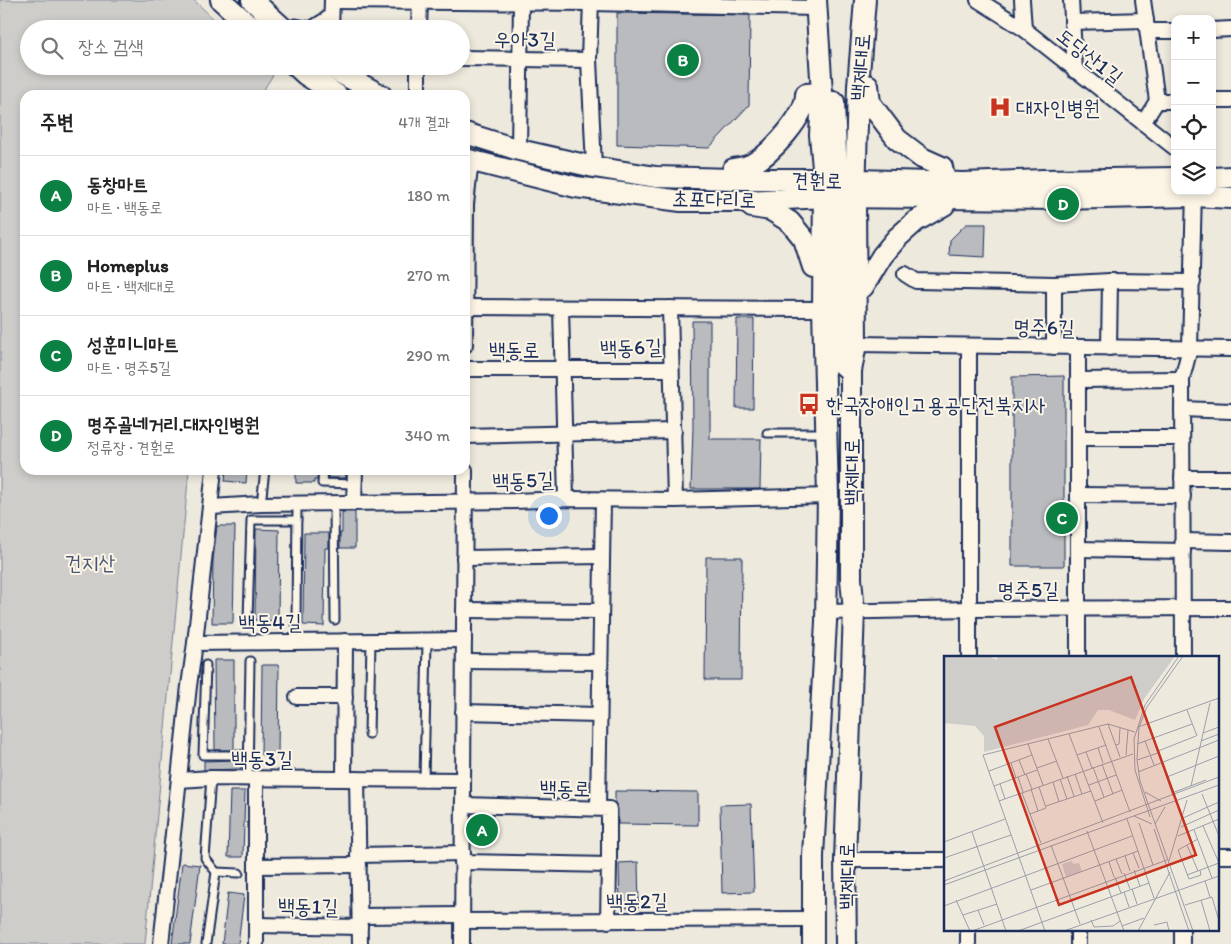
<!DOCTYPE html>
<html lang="ko">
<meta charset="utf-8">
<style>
body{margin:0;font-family:Itim,"Poor Story",sans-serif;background:#f2f2f2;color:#222}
.controls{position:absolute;right:15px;top:15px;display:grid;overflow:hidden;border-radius:10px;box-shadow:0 2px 8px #0003}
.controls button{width:45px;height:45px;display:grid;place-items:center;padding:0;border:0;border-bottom:1px solid #e0e0e0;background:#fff;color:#222;font:25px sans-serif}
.you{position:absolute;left:548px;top:515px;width:18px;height:18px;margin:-12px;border:4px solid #fff;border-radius:50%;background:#1a73e8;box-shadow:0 0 0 8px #1a73e833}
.badge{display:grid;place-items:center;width:32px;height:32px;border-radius:50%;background:#0b8043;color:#fff;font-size:16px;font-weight:700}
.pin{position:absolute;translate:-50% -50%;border:2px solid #fff;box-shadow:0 1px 5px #0006}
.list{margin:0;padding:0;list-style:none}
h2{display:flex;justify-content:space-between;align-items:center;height:65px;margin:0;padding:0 20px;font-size:21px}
h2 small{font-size:16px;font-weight:400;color:#767676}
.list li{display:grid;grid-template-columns:32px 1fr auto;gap:15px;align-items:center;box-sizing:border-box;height:80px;padding:0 20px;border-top:1px solid #e0e0e0}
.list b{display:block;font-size:19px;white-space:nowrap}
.list p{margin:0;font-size:16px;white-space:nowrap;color:#767676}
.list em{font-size:16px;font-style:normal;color:#767676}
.icon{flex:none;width:28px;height:28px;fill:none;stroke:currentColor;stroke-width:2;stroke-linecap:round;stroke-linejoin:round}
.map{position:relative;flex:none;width:1231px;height:944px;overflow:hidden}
.search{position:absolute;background:#fff;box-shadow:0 2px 8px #0003;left:20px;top:20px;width:450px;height:55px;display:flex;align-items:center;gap:12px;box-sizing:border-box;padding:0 18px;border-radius:28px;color:#767676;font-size:19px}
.panel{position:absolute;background:#fff;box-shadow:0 2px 8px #0003;left:20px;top:90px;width:450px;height:385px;border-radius:15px}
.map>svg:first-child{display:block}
</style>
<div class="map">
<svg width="1231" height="944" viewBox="0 0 1231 944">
<rect width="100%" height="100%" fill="#eee9dd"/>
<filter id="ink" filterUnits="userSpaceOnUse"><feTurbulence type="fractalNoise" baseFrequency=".02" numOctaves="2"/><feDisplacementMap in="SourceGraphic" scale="10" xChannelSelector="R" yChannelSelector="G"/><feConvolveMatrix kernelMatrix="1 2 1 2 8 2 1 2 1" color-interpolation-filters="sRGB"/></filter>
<g filter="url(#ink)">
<path fill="#cfcdca" stroke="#757e94" d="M0,0H194L224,29H29V66H263L273,75L260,95H25V470H189L145,944H0Z"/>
<g fill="#babbbe" stroke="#1b2f5e">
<path d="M617,13L750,15L749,105L709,148L617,145Z"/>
<path d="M966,224H986L985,257L949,255L950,240Z"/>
<path d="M737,319H754L753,408H736Z"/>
<path d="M692,321H710V439H761L760,489H691L693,427Z"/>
<path d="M1064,376V566H1012V377Z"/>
<path d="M226,470H247L246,483L225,481Z"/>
<path d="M296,470H318L317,480H314V483H296Z"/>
<rect x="328" y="470" width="18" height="8"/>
<path d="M342,512H355V548H340V533H342Z"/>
<path d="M217,526H235L233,623H212L213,560Z"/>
<path d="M256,529L279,530L278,621L255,620Z"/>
<path d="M304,533H329V548H325L324,626L303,625Z"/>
<path d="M706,557H742L741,680H705Z"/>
<path d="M214,660H234V750H215Z"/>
<path d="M262,665H279L278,755H261Z"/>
<path d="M234,760L241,761V769L204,770V761Z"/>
<path d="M230,791H245L243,857H228Z"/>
<path d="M615,791L698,792V825L618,824V809L615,803Z"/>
<path d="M751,804L754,892L722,893L720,805Z"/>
<path d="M638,862L639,907L620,908L619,863Z"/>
<path d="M182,863L200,865L190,944H172Z"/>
<path d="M228,893L244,895L238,944H222Z"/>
</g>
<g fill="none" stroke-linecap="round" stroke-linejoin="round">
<g stroke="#1b2f5e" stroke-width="11">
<g id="lane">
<path d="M291,29L295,23L310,26L332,12"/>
<path d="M767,433H826"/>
<path d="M323,470L322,483L355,484"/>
<path d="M334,503L335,620"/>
<path d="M261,504L265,470"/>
<path d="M248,620L251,520H297"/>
<path d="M296,624L297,503"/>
<path d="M206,665L203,755H249"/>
<path d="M369,734L371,641"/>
<path d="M248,778L250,661"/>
<path d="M424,780L427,641"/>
<path d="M216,872L239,873"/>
<path d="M206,944L216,872L205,858L211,778"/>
</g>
</g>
<g stroke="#1b2f5e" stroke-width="18">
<g id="street">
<path d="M591,0L589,60L594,167"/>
<path d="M978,0L1024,29L1175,148"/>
<path d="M1022,0L1024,29"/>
<path d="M1071,0L1075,71"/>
<path d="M1143,0L1157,101H1175"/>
<path d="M332,1L591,3L816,8"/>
<path d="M1072,22L1146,20"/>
<path d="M331,29L332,0"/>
<path d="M419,29L420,0"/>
<path d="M1212,30L1231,29"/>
<path d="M1148,31H1175"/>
<path d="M461,58L589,60"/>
<path d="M418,95V66"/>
<path d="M1212,100H1231"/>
<path d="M1143,123L1157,101"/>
<path d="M519,150L521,2"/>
<path d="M905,274L916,281L1054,284L1110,281L1193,282"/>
<path d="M465,307L823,309"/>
<path d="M561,308L566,499"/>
<path d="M670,308L675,500"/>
<path d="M856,344L1231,349"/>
<path d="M465,345L466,204L471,160"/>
<path d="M969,346V658"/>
<path d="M1054,347V284"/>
<path d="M1078,348V658"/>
<path d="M1109,348L1110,281"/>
<path d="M465,369H671"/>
<path d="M1078,380L1182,379"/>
<path d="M1182,409L1231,411"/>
<path d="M465,436L674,431"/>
<path d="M1078,438H1182"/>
<path d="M1182,478H1231"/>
<path d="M1078,495L1183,496"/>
<path d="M354,503L355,470"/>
<path d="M211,507L261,504L514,501L566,499L675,500L828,496"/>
<path d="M1183,541L1231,542"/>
<path d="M1078,549L1183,551"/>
<path d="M464,558L602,556"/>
<path d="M464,610L601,611"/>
<path d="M826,612L970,609L1231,608"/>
<path d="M195,643L464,640"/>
<path d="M1183,658L1182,379L1190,348L1194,191"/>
<path d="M464,661L600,662"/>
<path d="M297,697H345"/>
<path d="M463,712L599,715"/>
<path d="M344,779L345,641"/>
<path d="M357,779L360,944"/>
<path d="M179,780L211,778L463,780"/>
<path d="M463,805L609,809V865"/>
<path d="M598,808L603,500"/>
<path d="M358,855L463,853"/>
<path d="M1217,856H1231"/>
<path d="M845,860H945"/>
<path d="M462,862L609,865L608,921"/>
<path d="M256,866L359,865"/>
<path d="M360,916L462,915"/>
<path d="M462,921L813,919"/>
<path d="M256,925L360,927"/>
<path d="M968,930V944"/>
<path d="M1182,930V944"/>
<path d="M161,944L189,686L195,643L214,470"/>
<path d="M256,944V778"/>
<path d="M462,944L465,470"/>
<path d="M1078,944V930"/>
</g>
</g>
<g stroke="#1b2f5e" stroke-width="24">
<g id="secondary">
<path d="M221,0L253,29"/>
<path d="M252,0L284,29"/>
<path d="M296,66L306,75L337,95"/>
<path d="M327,66L381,95"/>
<path d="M862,85H868L870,103L897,139L922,158L942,167L945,182"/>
<path d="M826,102H834L837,180"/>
<path d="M465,133L519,150L594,167L656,177L733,179H824L963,183L1043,180L1175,178"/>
<path d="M465,159L576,187L681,201H747L825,197L1056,199L1194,196L1231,198"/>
<path d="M733,178V169C739,168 747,167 752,164C771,154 806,116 806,94L822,93"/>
<path d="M1212,178L1231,177"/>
<path d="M831,187L839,198L841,363L849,370"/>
<path d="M752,207L771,210L790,222L804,239L813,267L824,266"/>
<path d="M855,290L863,287L882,256L897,238L916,221L944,205L943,198"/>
<path d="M813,944V856L826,622L828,496L823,309L824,179L820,135L822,93L816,0"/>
<path d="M846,944L845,860L854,611L851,579V371L856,344L855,198L858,86L865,0"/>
</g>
</g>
<use href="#lane" stroke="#fcf5e5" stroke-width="7"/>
<use href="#street" stroke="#fcf5e5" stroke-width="14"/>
<use href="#secondary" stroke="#fcf5e5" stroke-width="20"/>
</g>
</g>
<defs>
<g id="hospital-bare" transform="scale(1.725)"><path d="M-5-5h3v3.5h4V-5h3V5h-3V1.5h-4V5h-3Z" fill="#c8321e" stroke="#fcf5e5" stroke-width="2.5" paint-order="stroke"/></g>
<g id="bus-bare" transform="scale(1.725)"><path d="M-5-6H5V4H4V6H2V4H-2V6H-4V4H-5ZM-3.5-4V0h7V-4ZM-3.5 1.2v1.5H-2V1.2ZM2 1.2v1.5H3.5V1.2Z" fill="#c8321e" stroke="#fcf5e5" stroke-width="2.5" paint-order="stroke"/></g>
</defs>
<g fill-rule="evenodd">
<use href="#hospital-bare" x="1000" y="107"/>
<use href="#bus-bare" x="809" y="404"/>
</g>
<g text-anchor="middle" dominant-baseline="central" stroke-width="4" stroke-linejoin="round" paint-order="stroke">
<g font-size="21" fill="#1b2f5e" stroke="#fcf5e5">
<text transform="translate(525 39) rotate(1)">우아3길</text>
<text transform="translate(1090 56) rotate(38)">도당산1길</text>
<text transform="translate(860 67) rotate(-86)">백제대로</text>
<text transform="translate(817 180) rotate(1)">견훤로</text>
<text transform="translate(714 199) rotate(1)">초포다리로</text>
<text transform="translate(1044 327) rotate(1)">명주6길</text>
<text transform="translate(631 347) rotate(-2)">백동6길</text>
<text x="514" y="349">백동로</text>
<text transform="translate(851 472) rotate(-90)">백제대로</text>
<text transform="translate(523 480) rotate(-2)">백동5길</text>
<text x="1028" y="589">명주5길</text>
<text transform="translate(270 622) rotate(-1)">백동4길</text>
<text x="262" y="758">백동3길</text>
<text transform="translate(565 788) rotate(1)">백동로</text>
<text transform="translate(846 876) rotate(-90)">백제대로</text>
<text transform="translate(637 901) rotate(-1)">백동2길</text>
<text transform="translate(308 906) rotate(1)">백동1길</text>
</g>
<g font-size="21" fill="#1b2f5e" stroke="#fcf5e5" text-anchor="start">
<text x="1016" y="107">대자인병원</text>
<text x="826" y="404">한국장애인고용공단전북지사</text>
</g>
<g font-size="21" fill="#485679" stroke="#fcf5e5">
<text x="90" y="562">건지산</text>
</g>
</g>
<g transform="translate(944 656)">
<rect width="275" height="275" fill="#eee9dd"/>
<path d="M0,0H44L53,4V0H231L200,43L191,64L165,54H154L144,69L40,96V80L31,70L0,67ZM128,205L129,208L135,207L138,215L122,221L118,208Z" fill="#cfcdca"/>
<path fill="none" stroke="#9a9faa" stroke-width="1" d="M239,0L203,51L195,71L193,104L196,125L249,275M243,54L253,80M164,68L176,101M205,69L229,140M155,71L186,156M194,71L275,42M259,77L275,71M125,78L159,167M104,83L119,122M201,85L210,109M257,85L275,78M84,88L99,129M193,88L248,68M172,89L175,88L176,72M154,92L159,107M214,95L252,80M142,96L148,112M133,99L162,89M182,99L184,74M75,104L81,119M193,104L214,97M67,107L72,122M158,108L169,138M149,111L160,141M93,112L113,105M45,115L88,99M194,116L275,84M82,118L88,133M131,118L138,138M123,120L130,140M74,121L79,136M223,121L275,100M116,123L123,143M109,126L115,146M56,128L61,143M145,129L172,119M50,130L93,114M247,130L266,47M201,136L217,145M78,137L97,187M228,137L262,124M258,138L275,180M55,145L189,98M151,145L178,134M102,150L147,135M94,155L102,152L95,131M86,158L94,155L87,133M190,160L208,168M206,161L191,114L190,83L201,49L235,0M239,162L275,146M183,163L210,242M195,167L209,209M211,168L221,151M259,170L275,207M237,171L275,154M210,173L245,275M250,174L268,222M143,175L180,275M28,176L62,275M234,180L275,163M254,183L234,194L245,223L257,219L256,214M0,186L61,163M107,189L136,268M243,189L254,215M189,197L195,212M181,200L186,215M0,202L67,179M172,203L178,218M225,205L243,144M165,206L170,221M190,214L196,230M180,217L186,233M243,219L275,207M171,221L177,237M0,225L275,121M261,225L266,241M0,229L275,129M188,233L193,248M87,234L194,195M180,236L185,251M12,244L26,275M257,244L266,275M241,249L268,241L275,265M0,250L188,180M34,254L40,269M19,259L53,248M147,264L150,271L169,270L176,265M210,269L223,266L225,275M178,270L200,262M28,275L223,204M74,275L205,227M101,275L39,99L164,68L191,76M120,275L275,220M194,275L226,216"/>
<path fill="#c8321e" fill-opacity="0.15" stroke="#c8321e" stroke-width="2.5" d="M187,21L252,199L115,249L51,71Z"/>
<rect width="275" height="275" fill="none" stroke="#1b2f5e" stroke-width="2.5"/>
</g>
</svg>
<div class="controls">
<button>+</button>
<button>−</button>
<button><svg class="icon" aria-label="locate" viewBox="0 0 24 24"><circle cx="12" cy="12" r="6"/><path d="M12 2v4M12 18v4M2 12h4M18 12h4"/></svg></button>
<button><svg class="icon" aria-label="layers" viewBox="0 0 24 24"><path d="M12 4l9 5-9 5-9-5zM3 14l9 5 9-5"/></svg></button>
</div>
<div class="you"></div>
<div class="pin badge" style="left:482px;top:830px">A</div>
<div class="pin badge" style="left:683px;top:60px">B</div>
<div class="pin badge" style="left:1062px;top:518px">C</div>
<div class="pin badge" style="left:1063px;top:204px">D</div>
<div class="search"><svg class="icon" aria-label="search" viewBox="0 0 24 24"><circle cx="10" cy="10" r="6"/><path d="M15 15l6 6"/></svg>장소 검색</div>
<section class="panel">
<h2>주변<small>4개 결과</small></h2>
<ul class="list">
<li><span class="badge">A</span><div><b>동창마트</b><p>마트 · 백동로</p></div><em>180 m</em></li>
<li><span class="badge">B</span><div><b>Homeplus</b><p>마트 · 백제대로</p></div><em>270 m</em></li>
<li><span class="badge">C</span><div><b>성훈미니마트</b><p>마트 · 명주5길</p></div><em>290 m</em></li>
<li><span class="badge">D</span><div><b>명주골네거리.대자인병원</b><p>정류장 · 견훤로</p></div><em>340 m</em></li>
</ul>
</section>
</div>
